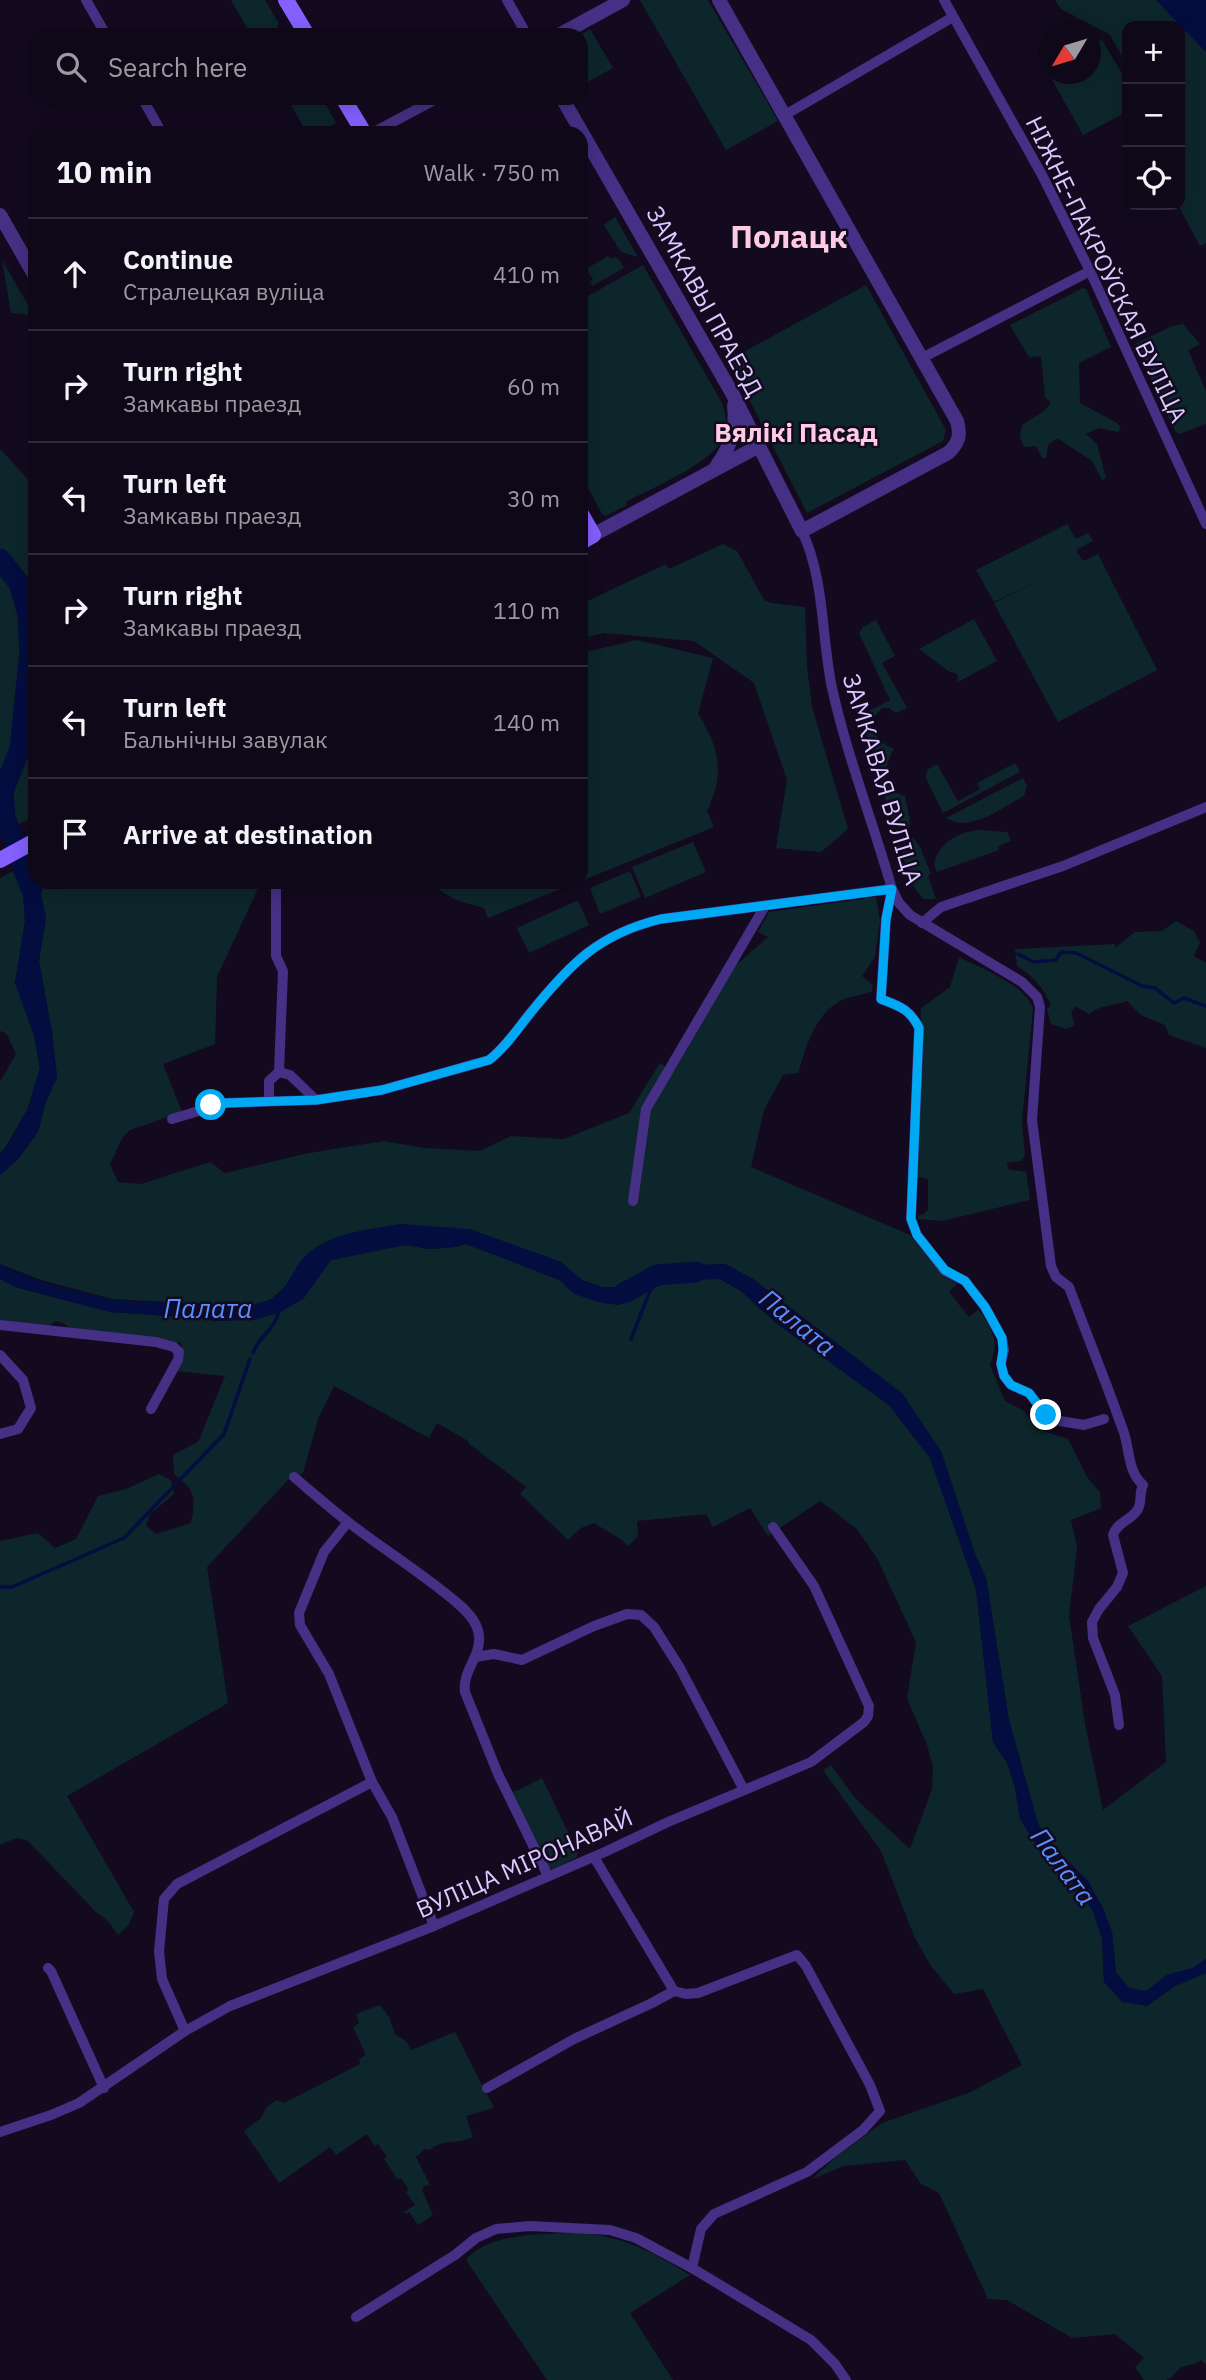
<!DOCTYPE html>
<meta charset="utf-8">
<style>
body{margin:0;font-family:"IBM Plex Sans",sans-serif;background:#171121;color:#f1f3f6}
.controls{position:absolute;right:21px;top:21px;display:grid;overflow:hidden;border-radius:14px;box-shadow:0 4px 18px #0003}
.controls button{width:63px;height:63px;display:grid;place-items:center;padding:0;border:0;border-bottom:2px solid #2e2937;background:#0e0818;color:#f1f3f6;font:35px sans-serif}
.compass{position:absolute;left:1038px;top:21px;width:63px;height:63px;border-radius:50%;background:#0e0818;box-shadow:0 4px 18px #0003;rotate:232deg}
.stop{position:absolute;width:21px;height:21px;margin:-16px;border:5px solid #00a9f4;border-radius:50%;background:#fff}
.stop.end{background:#00a9f4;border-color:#fff;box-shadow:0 2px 7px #0008}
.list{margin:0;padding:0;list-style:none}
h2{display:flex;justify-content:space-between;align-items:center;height:91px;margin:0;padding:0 28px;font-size:30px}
h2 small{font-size:23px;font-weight:400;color:#9b9aa2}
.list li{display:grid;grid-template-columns:46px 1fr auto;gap:21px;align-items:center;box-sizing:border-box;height:112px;padding:0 28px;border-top:2px solid #2e2937}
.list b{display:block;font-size:26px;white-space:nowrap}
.list p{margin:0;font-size:23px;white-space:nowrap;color:#9b9aa2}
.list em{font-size:23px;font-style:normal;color:#9b9aa2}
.icon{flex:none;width:38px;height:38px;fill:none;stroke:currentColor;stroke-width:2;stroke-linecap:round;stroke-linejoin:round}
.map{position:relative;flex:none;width:1206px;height:2380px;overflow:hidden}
.search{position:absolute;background:#0e0818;box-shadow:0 4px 18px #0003;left:28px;top:28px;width:560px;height:77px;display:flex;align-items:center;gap:18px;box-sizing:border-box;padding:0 24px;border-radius:21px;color:#9b9aa2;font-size:26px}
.panel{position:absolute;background:#0e0818;box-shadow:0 4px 18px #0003;left:28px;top:126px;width:560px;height:763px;border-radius:21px}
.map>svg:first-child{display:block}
</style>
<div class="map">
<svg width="1206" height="2380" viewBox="0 0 1206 2380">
<rect width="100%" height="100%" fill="#130a20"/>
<g fill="#0d262b">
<path d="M231,0H265L278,22L277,35H251Z"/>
<path d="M640,0H708L778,121L726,150Z"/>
<path d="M1055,0H1156L1206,52V243L1200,246L1178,205H1180V26H1127V65L1110,35L1061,9Z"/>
<path d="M590,29L613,68L581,86V35Z"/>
<path d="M1102,40L1127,82V112L1083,135L1049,74H1090L1091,44Z"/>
<path d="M287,98H309L311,101L322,98L336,123L318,133H307Z"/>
<path d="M615,217L638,257L621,252L604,225Z"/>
<path d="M608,256L611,259L615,257L619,259L624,268L592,286L590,282L593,280L589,273L586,274L584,270Z"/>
<path d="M2,260L35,317V319L24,314L11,313Z"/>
<path d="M643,265L723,405C724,413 728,423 726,431C720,461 653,487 626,502L627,505L606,516L602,514L581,475V300Z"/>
<path d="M866,285L946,430L943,441L807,513L729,360Z"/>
<path d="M1083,288L1086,289L1111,347L1079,363L1080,403L1117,423L1121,427L1118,432L1099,428L1086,434L1097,444L1106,478L1102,480L1092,461L1057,438L1048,445L1046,458H1042L1036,446L1024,447L1020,437L1022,425L1044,411L1051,403L1045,397L1041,356L1029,357L1010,325Z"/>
<path d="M1183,324L1200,344L1188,350L1206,391V424L1179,434L1175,431L1135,344L1172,326Z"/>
<path d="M0,449L35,487V816L0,834Z"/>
<path d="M1067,524L1076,539L1088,533L1093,541L1076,550L1083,561L1098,554L1157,670L1058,722L994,603L1050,575L994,602L976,570Z"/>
<path d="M723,544L737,551L764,600L771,603L805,607L807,667L812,707L848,829L821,852L776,848L787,780L754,683L694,641L604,633L581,639V604L666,564L669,569Z"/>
<path d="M974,619L997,661L956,683L958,678L957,674L948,671L919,649Z"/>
<path d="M876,620L895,656L882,663L907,708L896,713L889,708H882L873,718L862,720L861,715L890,700L859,633L863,627Z"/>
<path d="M637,640L713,658L698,714C720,749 725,773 707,811L714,827L581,881V653Z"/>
<path d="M871,726C875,736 883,746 894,748C884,767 879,789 905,796L910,821L908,832L905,828L894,827L864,727Z"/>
<path d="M1015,763L1020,772L943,813L926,778L927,770L937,764L958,801L980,789L977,783Z"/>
<path d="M1023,778L1027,785L1024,796C1001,808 972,833 946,818Z"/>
<path d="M978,830L1007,832L1011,841L998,846L999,850L937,872L934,865C939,842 957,833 978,830Z"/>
<path d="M912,837L920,847L931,874L928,876L936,899H923L911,883L902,852L907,848Z"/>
<path d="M693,842L706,872L645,898L632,867Z"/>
<path d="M13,871L23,894L25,921L15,983L34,1035L40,1068L28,1108L5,1148L0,1153V1082L16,1054L6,1033L0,1031V878Z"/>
<path d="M630,871L641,897L600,914L590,888Z"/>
<path d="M38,882H261L217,977L215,1044L163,1064L182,1112L130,1130L123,1137L110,1164L118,1182L141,1184L210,1162L225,1173L304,1154L384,1141L424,1148L480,1151L511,1136L564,1139L629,1113L660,1063L674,1072L735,966L768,937L758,932L769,912L876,897L880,921L875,957L862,976L873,985L872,991C862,996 849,996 840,1001C814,1015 806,1048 798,1073L783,1075L764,1110L751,1167L910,1235L943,1276L957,1284L949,1292L969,1317L979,1309C992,1331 1000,1339 990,1365L1005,1401L1023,1410L1037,1429L1068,1439L1088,1479L1100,1492L1101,1508L1071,1520L1077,1547L1069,1616L1085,1724L1103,1810L1166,1762L1162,1676L1128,1626L1206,1586V1959L1193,1968L1167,1975L1146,1991L1129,1988L1116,1973L1112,1932L1088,1881L1051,1845L1038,1824L1009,1720L986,1578L975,1554L941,1451L789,1307L753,1279L725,1264L698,1265L624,1287H602L582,1280L561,1262L469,1229L301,1261L286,1286L270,1300L255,1304L225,1305L112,1299L41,1280L0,1264V1175L19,1158L38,1132L45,1104L57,1077L52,1032L39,961L46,917Z"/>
<path d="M431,882H578L488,918L484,908C463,903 446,898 431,882Z"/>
<path d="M578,900L589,925L529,953L517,928Z"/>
<path d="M1176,921L1194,931L1200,943L1194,956L1206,963V1048L1169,1035L1165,1025L1141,1015L1127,1001C1113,1006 1099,1005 1089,1014L1075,1006L1071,1013L1075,1025L1066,1029L1051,1024L1047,1009L1051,1005C1043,987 1033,976 1017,966L1015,949L1115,944V948L1135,932L1162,931Z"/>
<path d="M959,957C982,969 1025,984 1033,1009L1022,1121L1025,1156L1021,1161L1007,1163L1008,1169L1026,1172L1030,1200L942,1221L918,1219V1215H922L928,1210V1179L916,1177L921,1008L950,987Z"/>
<path d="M466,1244L560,1280L574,1294L619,1305L670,1280L720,1279L741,1291L776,1323L889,1405L930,1458L976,1589L993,1742L1007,1763L1015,1787L1020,1819L1040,1851L1067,1875L1093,1911L1102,1938L1104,1982L1147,2006L1175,1986L1206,1973V2365L1201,2360L1197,2363L1181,2367L1173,2376L1166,2380H1144L1135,2367L1144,2358L1115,2334L1072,2338L1007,2300L988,2299L939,2193L921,2184L905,2160L844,2166L812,2179L836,2157L882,2123L971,2092L1022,2065L983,1989L954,1994L931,1966L914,1936L881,1851L823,1770L831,1765L855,1798L910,1849L932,1789L933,1767L927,1745L907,1698L916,1642L878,1560L857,1529L820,1501L768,1536L750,1508L713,1527L706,1514L637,1521L638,1536L628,1546L622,1540L594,1523L581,1528L568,1540L520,1494L526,1487L468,1443V1441L437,1423L429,1438L334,1386L318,1419L303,1473L287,1481L207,1567L228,1703L67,1796L134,1912L129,1924L118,1935L109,1922L95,1911L27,1840L16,1838L0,1845V1541L38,1533L55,1548L76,1539L98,1496L126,1489L159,1474L171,1480L174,1494L150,1514L146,1526L156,1534L191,1523C196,1498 196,1490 174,1474L173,1455L198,1442L225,1376L175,1371L179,1365L182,1345L180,1342L173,1344L70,1328L63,1323L55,1321L48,1327L4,1321L0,1319V1279L15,1287L110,1312L198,1318L215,1321L303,1299L331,1260L405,1245L430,1249L455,1247Z"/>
<path d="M542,1778L578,1853L576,1858L553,1869L549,1867L511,1792L519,1790Z"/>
<path d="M380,2005L389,2017L395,2034L406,2041L411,2050L455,2032L494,2108L466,2116L473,2137C457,2145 445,2138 429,2150L425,2149L416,2157L430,2185L424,2186L422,2190L433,2215L418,2225L409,2212L406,2214L404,2212L415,2205L406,2192L409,2190L401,2178L398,2180L384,2159L387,2157L378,2144L375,2146L367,2134L336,2155L330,2147L279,2183L244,2131L261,2118L266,2108L276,2100L284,2103L360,2064L359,2059L366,2055L353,2027L359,2023L356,2014Z"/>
<path d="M579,2233C626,2237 650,2251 690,2275L630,2313L673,2380H547L466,2260C489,2232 545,2234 579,2233Z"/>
</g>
<g fill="#040d40">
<path d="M1156,0H1206V52Z"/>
<path d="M30,862L35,882L38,883L46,917L39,961L52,1032L57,1077L45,1104L38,1132L17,1160L0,1175V1153L6,1148L28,1108L40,1068L34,1035L15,983L25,921L23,894L13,871Z"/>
<path d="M400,1224L469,1229L561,1262L582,1280L602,1287H624L698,1265L725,1264L753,1279L902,1393L941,1451L975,1554L986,1578L1009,1720L1038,1824L1051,1845L1088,1881L1103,1908L1112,1932L1116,1973L1129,1988L1146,1991L1167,1975L1193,1968L1206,1959V1973L1175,1986L1147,2006L1122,2002L1104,1982L1102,1938L1093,1911L1067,1875L1040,1851L1020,1819L1015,1787L1007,1763L993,1742L976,1589L930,1458L889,1405L776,1323L741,1291L720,1279L670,1280L619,1305L602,1303L574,1294L560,1280L466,1244L455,1247L430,1249L405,1245L331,1260L303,1299L279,1313L254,1320L214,1321L198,1318L110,1312L15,1287L0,1279V1264C24,1278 84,1295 112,1299C140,1303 170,1302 198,1303C220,1305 246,1309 267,1301C286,1294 290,1275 301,1261C324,1233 367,1230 400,1224Z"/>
</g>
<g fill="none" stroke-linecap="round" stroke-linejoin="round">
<g stroke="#040d40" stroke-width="3.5">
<path d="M1018,954L1034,962L1056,960L1061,952L1076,953L1142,986L1155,988L1174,1003L1184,998L1206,1006"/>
<path d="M631,1339L652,1286"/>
<path d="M253,1353C259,1335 278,1328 279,1308"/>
<path d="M0,1587H12L124,1538L224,1434L250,1359"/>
</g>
<g stroke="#040d40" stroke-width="21">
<path d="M0,559L19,583L28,614L30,652L20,749L3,791L5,817L32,890"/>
<path d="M624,1293L657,1275L696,1272"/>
</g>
<g stroke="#453085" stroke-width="10">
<path d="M86,0L106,35"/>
<path d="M507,0L527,35"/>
<path d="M944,0L1042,175L1090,271L1206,524"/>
<path d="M142,98L162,133"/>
<path d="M785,115L953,17"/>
<path d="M366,133L378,130L438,98"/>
<path d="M922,358L1090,271"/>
<path d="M802,531C825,580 821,635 832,688C847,756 873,822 892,889L899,903L910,915L1022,982L1037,997L1040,1007L1032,1120L1051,1266L1056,1277L1069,1287C1087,1335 1106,1382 1123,1430C1130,1448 1127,1471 1143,1485C1139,1493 1142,1502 1138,1509C1132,1520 1117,1522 1113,1535L1123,1573L1117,1587L1099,1609L1092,1622L1093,1638L1115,1695L1119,1725"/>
<path d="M276,882V956L283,971L279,1072"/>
<path d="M892,889L886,919L881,999C899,1006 910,1009 919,1028L911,1219L917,1235L945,1271L965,1281L985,1307L1002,1338L1004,1350L1001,1364L1004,1376L1011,1385L1029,1393L1046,1415L1054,1420L1084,1425L1104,1419"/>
<path d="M922,923L941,907L1063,866L1206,807"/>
<path d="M269,1101V1081L279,1072L290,1075L316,1100"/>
<path d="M172,1119L225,1103L316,1100L382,1090L489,1060C506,1047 518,1028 532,1011C571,963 599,934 661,919L892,889"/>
<path d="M633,1201L646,1109L765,906"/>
<path d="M0,1325L156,1342L174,1347L179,1352L178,1360L151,1409"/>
<path d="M0,1355L23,1380L31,1408L18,1429L0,1434"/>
<path d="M294,1477C313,1493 332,1510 352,1525C386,1551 423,1574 456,1602C466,1610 478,1623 479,1636C481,1657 462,1671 465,1692L498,1774L548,1876"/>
<path d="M348,1522L324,1552L299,1613L300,1625L329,1674L372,1782L392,1817L434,1926"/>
<path d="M475,1657L494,1654L522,1660L594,1626L627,1614L641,1615L654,1627L680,1668L744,1790"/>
<path d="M594,1857L674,1991L686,1994L698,1993L797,1955L806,1966L870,2085L880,2111L863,2130L807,2172L714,2214L701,2229L692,2268"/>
<path d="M48,1968L51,1971L104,2088"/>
<path d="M185,2031L162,1979L159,1951L164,1899L177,1884L372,1782"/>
<path d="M487,2088L574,2039L652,2003L674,1991"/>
<path d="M0,2132L51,2115L79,2103L185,2031L230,2006L434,1926L607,1851L668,1822L811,1762L864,1722L868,1716L869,1706L814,1586L773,1527"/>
<path d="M356,2317L455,2255L476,2238L496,2229L530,2226L610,2230L636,2238L692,2268L811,2340L835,2364L846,2380"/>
</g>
<g stroke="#453085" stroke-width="14">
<path d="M559,35L623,0"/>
<path d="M562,98L732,393L802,531L948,453C959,443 961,435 957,421L719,0"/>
<path d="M0,215L35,276"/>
<path d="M716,467C730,447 737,430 734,405"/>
<path d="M593,535L759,446"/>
</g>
<g stroke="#8560ff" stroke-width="16">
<path d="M286,0L307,35"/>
<path d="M343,98L364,133"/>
<path d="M581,514L593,535L581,542"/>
<path d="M0,860L35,841"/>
</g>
</g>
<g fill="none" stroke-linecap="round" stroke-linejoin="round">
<path stroke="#00a9f4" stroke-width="9" d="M211,1105L225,1103L316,1100L382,1090L489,1060C506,1047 518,1028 532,1011C571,963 599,934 661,919L892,889L886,919L881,999C899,1006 910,1009 919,1028L911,1219L917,1235L945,1270L965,1281L985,1307L1002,1338L1003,1350L1001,1364L1004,1376L1011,1385L1029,1393L1046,1415"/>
</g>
<g text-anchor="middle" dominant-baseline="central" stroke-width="5" stroke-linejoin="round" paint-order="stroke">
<g font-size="24" fill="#dbc9ff" stroke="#130a20">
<text transform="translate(1107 269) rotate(64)">НІЖНЕ-ПАКРОЎСКАЯ ВУЛІЦА</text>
<text transform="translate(705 301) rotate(61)">ЗАМКАВЫ ПРАЕЗД</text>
<text transform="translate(883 779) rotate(73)">ЗАМКАВАЯ ВУЛІЦА</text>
<text transform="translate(524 1863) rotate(-24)">ВУЛІЦА МІРОНАВАЙ</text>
</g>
<g font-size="26" font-weight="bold" fill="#ffcbe2" stroke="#130a20">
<text x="796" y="432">Вялікі Пасад</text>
</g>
<g font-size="26" font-style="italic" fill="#578fff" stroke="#130a20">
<text x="208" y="1308">Палата</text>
<text transform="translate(798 1322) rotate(39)">Палата</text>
<text transform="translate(1064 1866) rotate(53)">Палата</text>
</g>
<g font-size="32" font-weight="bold" fill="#ffcbe2" stroke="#130a20">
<text x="789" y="236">Полацк</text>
</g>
</g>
</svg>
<div class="controls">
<button>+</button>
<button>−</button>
<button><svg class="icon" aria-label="locate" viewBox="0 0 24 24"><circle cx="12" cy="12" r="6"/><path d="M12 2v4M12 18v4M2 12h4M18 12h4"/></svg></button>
</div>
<svg class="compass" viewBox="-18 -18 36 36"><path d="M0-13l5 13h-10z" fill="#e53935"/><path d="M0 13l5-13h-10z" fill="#9b9aa2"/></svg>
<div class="stop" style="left:211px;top:1105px"></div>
<div class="stop end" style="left:1046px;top:1415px"></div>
<div class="search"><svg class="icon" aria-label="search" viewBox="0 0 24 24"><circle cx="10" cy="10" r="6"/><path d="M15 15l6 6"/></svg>Search here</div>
<section class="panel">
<h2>10 min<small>Walk · 750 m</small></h2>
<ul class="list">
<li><svg class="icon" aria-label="ahead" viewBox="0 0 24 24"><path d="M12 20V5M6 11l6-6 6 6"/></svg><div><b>Continue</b><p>Стралецкая вуліца</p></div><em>410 m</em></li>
<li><svg class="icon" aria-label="right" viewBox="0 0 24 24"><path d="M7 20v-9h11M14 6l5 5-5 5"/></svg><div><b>Turn right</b><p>Замкавы праезд</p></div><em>60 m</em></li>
<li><svg class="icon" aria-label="left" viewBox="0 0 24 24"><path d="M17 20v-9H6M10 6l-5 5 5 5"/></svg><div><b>Turn left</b><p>Замкавы праезд</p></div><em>30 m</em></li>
<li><svg class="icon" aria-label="right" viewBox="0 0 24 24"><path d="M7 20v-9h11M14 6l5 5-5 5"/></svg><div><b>Turn right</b><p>Замкавы праезд</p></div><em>110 m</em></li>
<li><svg class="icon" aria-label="left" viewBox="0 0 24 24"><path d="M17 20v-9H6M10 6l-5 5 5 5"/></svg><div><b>Turn left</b><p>Бальнічны завулак</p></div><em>140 m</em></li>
<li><svg class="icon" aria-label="arrive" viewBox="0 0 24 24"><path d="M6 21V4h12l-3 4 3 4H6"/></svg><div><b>Arrive at destination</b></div></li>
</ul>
</section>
</div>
